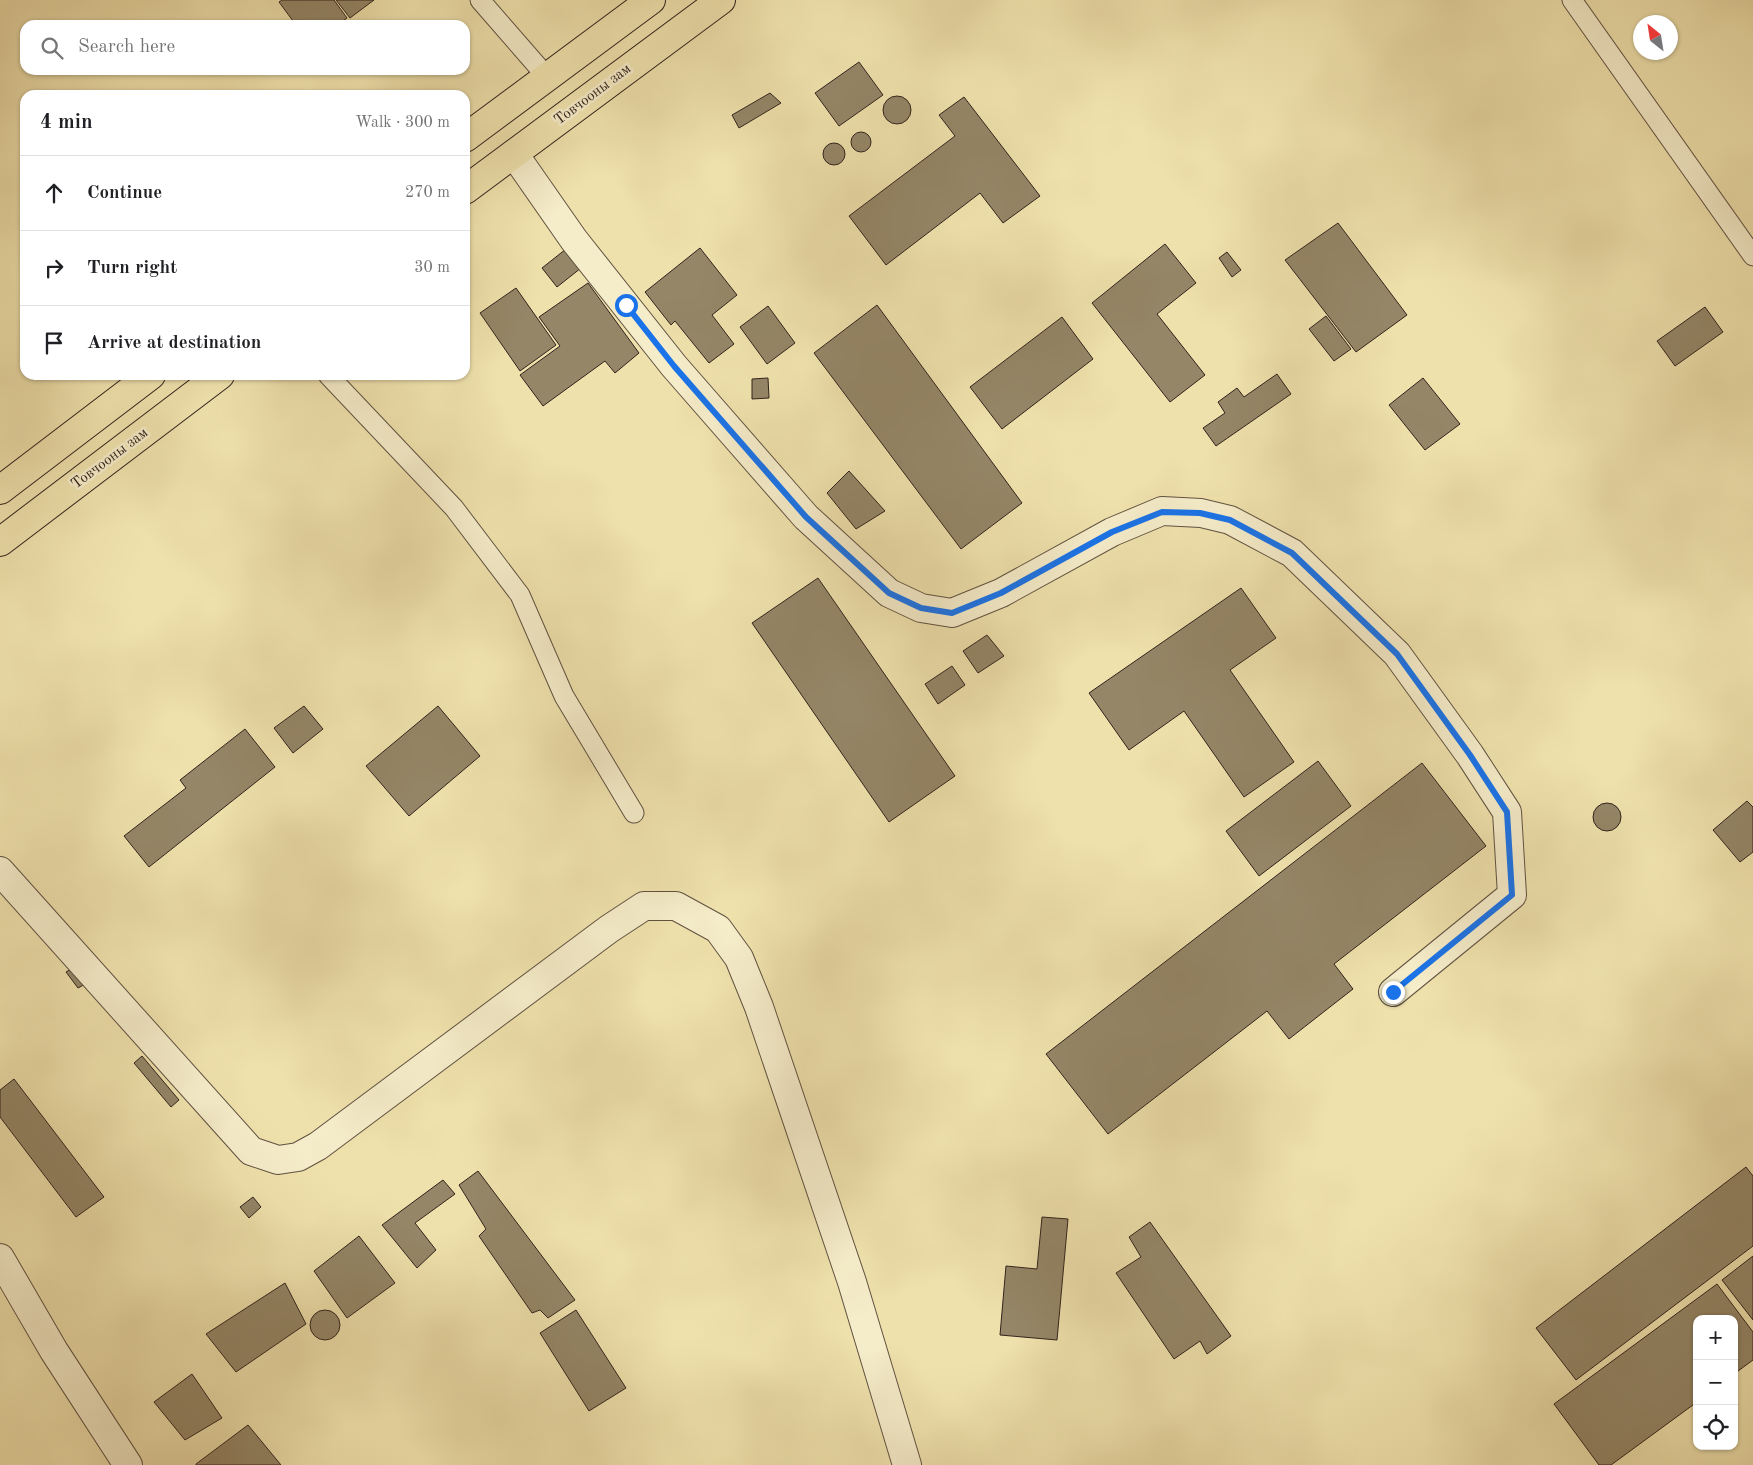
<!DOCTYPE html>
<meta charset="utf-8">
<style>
body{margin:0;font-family:"Old Standard TT",serif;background:#f6f6f6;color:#202124}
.controls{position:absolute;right:15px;bottom:15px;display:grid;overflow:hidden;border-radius:10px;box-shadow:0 1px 4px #0004}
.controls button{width:45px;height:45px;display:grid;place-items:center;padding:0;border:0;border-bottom:1px solid #e0e0e0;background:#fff;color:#202124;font:25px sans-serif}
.compass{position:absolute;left:1633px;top:15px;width:45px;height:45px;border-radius:50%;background:#fff;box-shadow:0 1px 4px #0004;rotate:330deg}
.stop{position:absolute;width:15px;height:15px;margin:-11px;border:4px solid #1a73e8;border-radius:50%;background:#fff}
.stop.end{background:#1a73e8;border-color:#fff;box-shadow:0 1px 5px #0008}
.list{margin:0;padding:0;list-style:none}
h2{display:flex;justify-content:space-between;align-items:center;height:65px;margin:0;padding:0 20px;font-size:21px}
h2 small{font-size:16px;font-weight:400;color:#757577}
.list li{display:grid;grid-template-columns:32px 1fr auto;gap:15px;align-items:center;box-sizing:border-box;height:75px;padding:0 20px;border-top:1px solid #e0e0e0}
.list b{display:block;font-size:19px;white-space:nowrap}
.list em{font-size:16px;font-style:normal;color:#757577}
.icon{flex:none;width:28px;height:28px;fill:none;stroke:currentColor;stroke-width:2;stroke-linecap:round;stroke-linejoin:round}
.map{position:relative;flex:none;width:1753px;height:1465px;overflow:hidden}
.search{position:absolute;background:#fff;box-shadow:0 1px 4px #0004;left:20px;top:20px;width:450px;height:55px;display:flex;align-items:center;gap:12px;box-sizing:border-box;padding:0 18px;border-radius:15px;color:#757577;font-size:19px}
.panel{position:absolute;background:#fff;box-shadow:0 1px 4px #0004;left:20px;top:90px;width:450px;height:290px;border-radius:15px}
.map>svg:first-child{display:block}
</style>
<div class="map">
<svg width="1753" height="1465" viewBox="0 0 1753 1465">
<rect width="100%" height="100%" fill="#efe1ac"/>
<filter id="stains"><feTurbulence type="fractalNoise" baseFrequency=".004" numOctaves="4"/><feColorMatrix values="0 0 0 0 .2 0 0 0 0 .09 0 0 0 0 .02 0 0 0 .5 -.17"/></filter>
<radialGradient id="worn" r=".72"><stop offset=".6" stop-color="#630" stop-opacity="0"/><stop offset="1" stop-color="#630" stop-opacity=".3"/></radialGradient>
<g fill="#948667" stroke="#31231d">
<path d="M282,0H334L347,18L337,25H296L279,2Z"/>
<path d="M336,0H374L350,18Z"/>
<path d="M859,62L883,95L839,126L815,93Z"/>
<path d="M770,93L781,103L739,128L732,115Z"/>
<circle cx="897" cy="110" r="14"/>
<path d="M964,97L1040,196L1003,223L980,193L886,265L849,216L955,136L939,115Z"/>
<circle cx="861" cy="142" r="10"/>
<circle cx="834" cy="154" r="11"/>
<path d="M1338,223L1407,315L1356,352L1285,260Z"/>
<path d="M1165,244L1196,283L1157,314L1205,375L1170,402L1092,303Z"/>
<path d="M700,248L737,295L712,315L734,344L709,363L675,321L671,325L645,292Z"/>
<path d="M566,249L581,268L557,287L542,268Z"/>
<path d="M1227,252L1241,270L1232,277L1219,258Z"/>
<path d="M588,283L639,353L615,373L605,361L543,406L520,375L560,346L539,317Z"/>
<path d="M516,288L556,345L520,371L480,313Z"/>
<path d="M877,305L1022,503L961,549L814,353Z"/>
<path d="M768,306L795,343L767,364L740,327Z"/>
<path d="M1705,307L1723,332L1675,366L1657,341Z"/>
<path d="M1326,316L1351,349L1334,361L1309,329Z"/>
<path d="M1062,317L1093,359L1002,429L970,387Z"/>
<path d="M1277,374L1291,394L1216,446L1203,428L1225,413L1218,402L1237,388L1244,397Z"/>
<path d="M768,378L769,398L752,399V379Z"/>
<path d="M1423,378L1460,424L1425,450L1389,405Z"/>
<path d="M849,471L885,511L856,529L827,493Z"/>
<path d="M818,578L955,776L889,822L752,623Z"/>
<path d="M1241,588L1276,638L1230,670L1294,762L1244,797L1184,711L1129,750L1089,693Z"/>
<path d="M987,635L1004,656L978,673L963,651Z"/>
<path d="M952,666L965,685L938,704L925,684Z"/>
<path d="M304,706L323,729L293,753L274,728Z"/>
<path d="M438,706L480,756L409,816L366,766Z"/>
<path d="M245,729L275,767L149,867L124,836L186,788L180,780Z"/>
<path d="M1318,761L1351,806L1259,876L1226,831Z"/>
<path d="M1422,763L1486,846L1334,964L1353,989L1289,1039L1267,1011L1108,1134L1046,1054Z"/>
<path d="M1747,801L1753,807V852L1740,862L1713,830Z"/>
<circle cx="1607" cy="817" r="14"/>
<path d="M80,964L91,981L78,988L66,972Z"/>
<path d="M142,1056L179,1100L171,1107L134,1063Z"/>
<path d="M14,1079L104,1197L76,1217L0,1117V1090Z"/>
<path d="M1746,1167L1753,1176V1246L1576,1380L1536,1328Z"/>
<path d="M478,1171L575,1300L548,1318L540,1310L532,1313L479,1236L486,1229L459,1185Z"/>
<path d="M443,1180L455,1194L415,1223L436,1250L417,1268L382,1225Z"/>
<path d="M253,1197L261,1207L249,1218L240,1207Z"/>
<path d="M1042,1217L1068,1219L1057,1340L1000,1335L1006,1266L1037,1269Z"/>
<path d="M1150,1222L1231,1336L1207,1354L1200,1341L1174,1359L1116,1273L1141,1257L1129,1237Z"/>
<path d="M359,1236L395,1283L347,1318L314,1271Z"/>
<path d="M1753,1256V1320L1722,1280Z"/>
<path d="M285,1283L306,1324L236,1372L206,1334Z"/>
<path d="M1717,1284L1753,1332V1360L1734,1374V1319H1697V1402L1611,1465H1599L1554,1404Z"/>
<path d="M576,1310L626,1388L589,1411L540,1333Z"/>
<circle cx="325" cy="1325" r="15"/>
<path d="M192,1374L222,1418L185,1440L154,1402Z"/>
<path d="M248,1425L281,1465H196V1464Z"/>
</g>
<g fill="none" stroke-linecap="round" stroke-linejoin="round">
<g stroke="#605241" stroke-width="21">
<g id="lane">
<path d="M480,0L547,77"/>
<path d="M1572,0L1753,256"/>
<path d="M328,375L454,508L520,595L564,696L634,813"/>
</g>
</g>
<g stroke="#605241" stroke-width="30">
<g id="street">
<path d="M514,154L574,240L674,366L806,517L889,593L921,608L952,613L1001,593L1112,532L1162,511L1201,513L1230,520L1292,553L1397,654L1470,755L1507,812L1512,895L1393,992"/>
<path d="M0,871L251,1151L278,1160L298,1157L318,1146L609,929L644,906H676L718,929L739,958L759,1007L852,1282L907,1465"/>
<path d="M0,1258L54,1351L128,1465"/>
</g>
</g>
<g stroke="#31231d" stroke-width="30">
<g id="highway">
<path d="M465,138L651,0"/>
<path d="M465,190L721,0"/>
<path d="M0,490L151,375"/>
<path d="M0,542L220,375"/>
</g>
</g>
<use href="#lane" stroke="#f5ecc9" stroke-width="19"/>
<use href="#street" stroke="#f5ecc9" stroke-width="28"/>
<use href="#highway" stroke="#efe1ac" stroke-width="28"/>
</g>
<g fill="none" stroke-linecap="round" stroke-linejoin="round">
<path stroke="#1a73e8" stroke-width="6" d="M626,305L674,366L806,517L889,593L921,608L952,613L1001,593L1112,532L1162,512L1200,513L1230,520L1292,553L1397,654L1470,755L1507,812L1512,895L1393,992"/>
</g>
<g text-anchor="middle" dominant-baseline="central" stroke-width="5" stroke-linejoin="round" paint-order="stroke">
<g font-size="15" fill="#31231d" stroke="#f5ecc9">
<text transform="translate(593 95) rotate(-37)">Товчооны зам</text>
<text transform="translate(110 459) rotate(-37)">Товчооны зам</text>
</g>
</g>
<rect width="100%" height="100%" filter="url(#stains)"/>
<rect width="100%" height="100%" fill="url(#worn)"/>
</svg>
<div class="controls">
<button>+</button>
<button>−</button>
<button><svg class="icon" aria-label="locate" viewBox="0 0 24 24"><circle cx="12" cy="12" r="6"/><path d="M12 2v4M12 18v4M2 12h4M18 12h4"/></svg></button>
</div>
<svg class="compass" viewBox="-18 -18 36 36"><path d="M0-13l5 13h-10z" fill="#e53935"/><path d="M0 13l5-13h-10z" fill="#757577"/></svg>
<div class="stop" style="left:626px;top:305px"></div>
<div class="stop end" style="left:1393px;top:992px"></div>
<div class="search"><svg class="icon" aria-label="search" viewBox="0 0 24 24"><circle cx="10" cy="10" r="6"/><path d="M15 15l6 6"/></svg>Search here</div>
<section class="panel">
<h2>4 min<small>Walk · 300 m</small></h2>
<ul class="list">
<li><svg class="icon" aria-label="ahead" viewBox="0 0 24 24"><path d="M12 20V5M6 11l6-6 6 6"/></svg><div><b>Continue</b></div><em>270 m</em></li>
<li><svg class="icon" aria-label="right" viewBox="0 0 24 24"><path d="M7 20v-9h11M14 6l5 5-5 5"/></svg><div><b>Turn right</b></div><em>30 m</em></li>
<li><svg class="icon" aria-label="arrive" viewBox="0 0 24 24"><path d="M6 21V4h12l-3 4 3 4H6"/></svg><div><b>Arrive at destination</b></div></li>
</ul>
</section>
</div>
